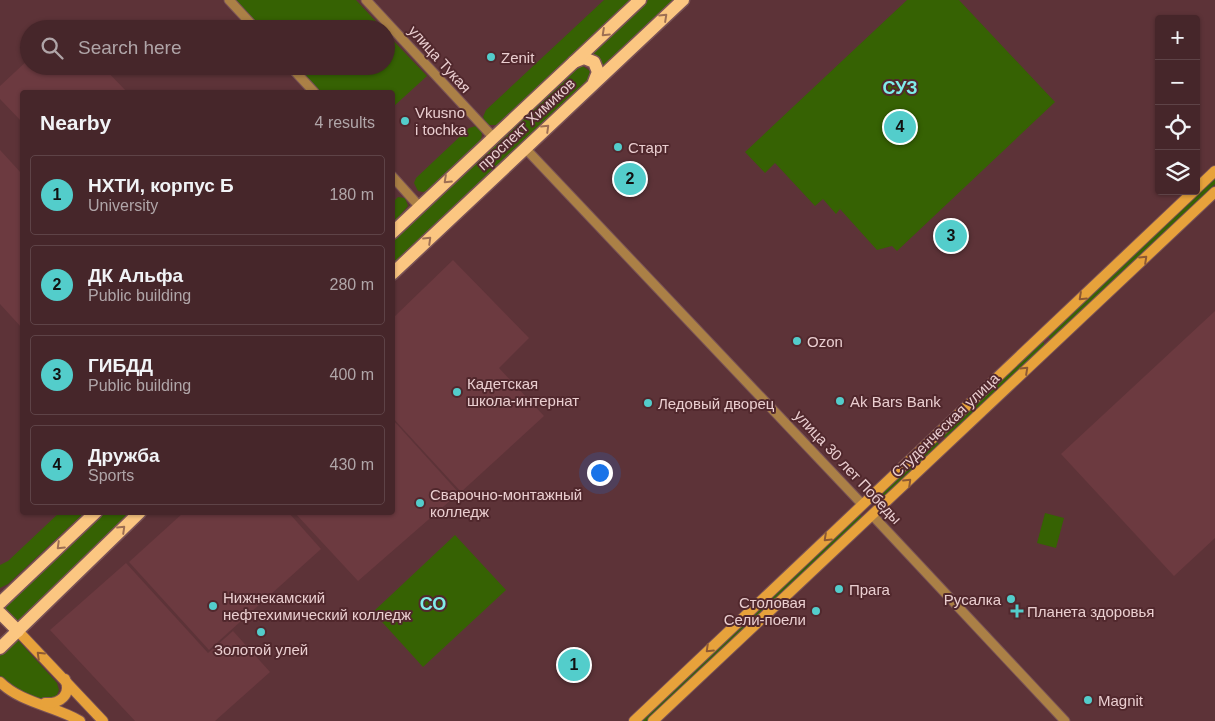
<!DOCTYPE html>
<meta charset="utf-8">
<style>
body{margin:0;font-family:Arial,sans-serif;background:#503236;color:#f1f3f6}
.controls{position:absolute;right:15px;top:15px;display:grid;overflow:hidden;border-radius:5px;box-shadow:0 1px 4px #0004}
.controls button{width:45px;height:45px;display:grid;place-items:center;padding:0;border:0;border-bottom:1px solid #5e4347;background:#46262a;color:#f1f3f6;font:25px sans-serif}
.you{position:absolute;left:599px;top:472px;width:18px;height:18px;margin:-12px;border:4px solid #fff;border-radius:50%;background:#1a73e8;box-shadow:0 0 0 8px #1a73e833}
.badge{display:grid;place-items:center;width:32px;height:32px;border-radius:50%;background:#53cdcb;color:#111;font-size:16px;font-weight:700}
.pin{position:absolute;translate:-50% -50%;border:2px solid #fff;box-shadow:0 1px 5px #0006}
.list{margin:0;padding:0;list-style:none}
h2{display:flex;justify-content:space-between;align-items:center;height:65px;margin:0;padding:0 20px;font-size:21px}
h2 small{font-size:16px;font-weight:400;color:#b0a5a8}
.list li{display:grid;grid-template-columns:32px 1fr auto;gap:15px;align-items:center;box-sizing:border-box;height:80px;margin:0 10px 10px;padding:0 10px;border:1px solid #5e4347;border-radius:5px}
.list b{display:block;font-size:19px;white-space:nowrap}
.list p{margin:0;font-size:16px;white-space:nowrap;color:#b0a5a8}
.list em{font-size:16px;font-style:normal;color:#b0a5a8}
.icon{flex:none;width:28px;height:28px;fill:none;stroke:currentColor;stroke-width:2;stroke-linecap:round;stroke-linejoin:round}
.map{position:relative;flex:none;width:1215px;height:721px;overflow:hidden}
.search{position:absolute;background:#46262a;box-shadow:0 1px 4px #0004;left:20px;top:20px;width:375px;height:55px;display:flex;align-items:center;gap:12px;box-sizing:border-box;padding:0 18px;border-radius:28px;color:#b0a5a8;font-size:19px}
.panel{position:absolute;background:#46262a;box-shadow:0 1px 4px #0004;left:20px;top:90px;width:375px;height:425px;border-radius:5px}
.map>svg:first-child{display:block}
</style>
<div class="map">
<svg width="1215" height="721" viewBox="0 0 1215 721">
<rect width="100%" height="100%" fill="#5d3338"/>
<g fill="#6c3a40">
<path d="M29,59V66H102L127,92H22V122L0,99V86Z"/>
<path d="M0,150L22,174V328L0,304Z"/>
<path d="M453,260L529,338L499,368L544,416L461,492L392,417L393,318Z"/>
<path d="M1215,311V538L1174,576L1061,454Z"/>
<path d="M393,420L459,493L358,581L295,513L392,512Z"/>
<path d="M183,513H289L321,549L209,650L129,562Z"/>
<path d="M126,563L208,653L233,631L270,672L215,721H135L50,630Z"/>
</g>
<g fill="#366203">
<path d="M236,0H356L383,29H262Z"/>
<path d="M604,0H631L497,125H487L483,117L486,110Z"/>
<path d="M648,0H673L603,66L599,57L591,54Z"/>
<path d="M907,0H959L1055,102L897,251L892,246L877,250L840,209L836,214L823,199L815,206L775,163L765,173L745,152Z"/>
<path d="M386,33L427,76L393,107L392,92H321L297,66H386Z"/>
<path d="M581,65L590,71L587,82L393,266V240L574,68Z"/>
<path d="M476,126L482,132L481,141L430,190L423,192L418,191L414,183L416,178L469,128Z"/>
<path d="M1215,177V184L1051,339L1047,336Z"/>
<path d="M398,197L405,198L408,206L393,223V202Z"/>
<path d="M1043,341L1045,346L946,439L942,434Z"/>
<path d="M936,441L939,444L877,503L874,502L873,501Z"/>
<path d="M60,512L84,513L8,584L0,588V565L8,561Z"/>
<path d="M105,513H128L112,532L18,623L4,607Z"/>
<path d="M1045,513L1064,518L1056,548L1037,543Z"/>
<path d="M859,514L863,518L648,721H639Z"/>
<path d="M455,535L506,590L423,667L373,612Z"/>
<path d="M18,640L57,683L59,690L56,697C38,704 13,687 0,676V656Z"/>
</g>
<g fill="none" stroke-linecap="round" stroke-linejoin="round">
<g stroke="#795256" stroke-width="11">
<g id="tertiary">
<path d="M229,0L256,29"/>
<path d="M366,0L493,137"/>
<path d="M290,66L314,92"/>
<path d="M525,148L862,504"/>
<path d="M392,176L419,206"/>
<path d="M873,516L1065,721"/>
</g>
</g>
<g stroke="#795256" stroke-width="12">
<g id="secondary">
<path d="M1196,189L1215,171"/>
<path d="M18,631L103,721"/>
<path d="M0,682C21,703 55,706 80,721"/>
<path d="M45,703C60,704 72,695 65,679"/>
<path d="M634,721L1194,191"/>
<path d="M653,721L1215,192"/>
</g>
</g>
<g stroke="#795256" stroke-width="15">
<g id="primary">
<path d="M574,62L584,58L594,62L598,72L594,82"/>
<path d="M392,233L640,0"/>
<path d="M392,274L683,0"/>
<path d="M0,603L96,512"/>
<path d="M0,613L18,631"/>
<path d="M0,648L140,512"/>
</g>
</g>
<use href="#tertiary" stroke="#ab8046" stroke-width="9"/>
<use href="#secondary" stroke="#e7a23b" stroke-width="10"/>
<use href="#primary" stroke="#fbc681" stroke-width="12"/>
</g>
<defs><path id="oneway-chevron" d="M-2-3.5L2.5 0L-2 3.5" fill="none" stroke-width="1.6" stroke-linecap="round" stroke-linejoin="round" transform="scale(1.25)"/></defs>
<g stroke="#9e6f53">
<use href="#oneway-chevron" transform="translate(664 17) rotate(-43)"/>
<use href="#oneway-chevron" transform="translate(605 33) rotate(137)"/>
<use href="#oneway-chevron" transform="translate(546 128) rotate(-44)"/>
<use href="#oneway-chevron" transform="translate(447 180) rotate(137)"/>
<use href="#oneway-chevron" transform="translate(428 240) rotate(-44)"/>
<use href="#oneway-chevron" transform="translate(122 529) rotate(-44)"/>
<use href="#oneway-chevron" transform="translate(60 546) rotate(136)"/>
</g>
<g stroke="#8d5933">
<use href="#oneway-chevron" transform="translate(1144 259) rotate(-43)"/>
<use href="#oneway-chevron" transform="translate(1082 297) rotate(137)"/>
<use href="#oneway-chevron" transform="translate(1025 370) rotate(-43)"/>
<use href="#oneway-chevron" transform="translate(908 482) rotate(-44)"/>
<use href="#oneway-chevron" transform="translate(827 538) rotate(137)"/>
<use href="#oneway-chevron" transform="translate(709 649) rotate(136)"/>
<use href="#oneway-chevron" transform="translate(40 655) rotate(-136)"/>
</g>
<g fill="#53cdcb" stroke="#51282d" stroke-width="2">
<circle cx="491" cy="57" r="5"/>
<circle cx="405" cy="121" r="5"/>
<circle cx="618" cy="147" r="5"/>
<circle cx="797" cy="341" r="5"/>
<circle cx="457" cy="392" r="5"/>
<circle cx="840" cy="401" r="5"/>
<circle cx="648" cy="403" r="5"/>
<circle cx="420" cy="503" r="5"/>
<circle cx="839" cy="589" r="5"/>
<circle cx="1011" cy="599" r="5"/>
<circle cx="213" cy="606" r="5"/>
<circle cx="816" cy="611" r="5"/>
<path d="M1014.5 603.5h5v5h5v5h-5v5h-5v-5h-5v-5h5z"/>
<circle cx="261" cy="632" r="5"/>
<circle cx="1088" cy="700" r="5"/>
</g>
<g text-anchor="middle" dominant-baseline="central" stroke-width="4" stroke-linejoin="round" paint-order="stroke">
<g font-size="15" fill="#eaced0" stroke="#51282d" text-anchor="start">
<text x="501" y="57">Zenit</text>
<text x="415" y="112">Vkusno<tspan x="415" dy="17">i tochka</tspan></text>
<text x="628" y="147">Старт</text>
<text x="807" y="341">Ozon</text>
<text x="467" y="383">Кадетская<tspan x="467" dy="17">школа-интернат</tspan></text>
<text x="850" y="401">Ak Bars Bank</text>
<text x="658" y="403">Ледовый дворец</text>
<text x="430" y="494">Сварочно-монтажный<tspan x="430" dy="17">колледж</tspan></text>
<text x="849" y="589">Прага</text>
<text x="223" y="597">Нижнекамский<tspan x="223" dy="17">нефтехимический колледж</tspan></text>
<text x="1001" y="599" text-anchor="end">Русалка</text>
<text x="806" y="602" text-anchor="end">Столовая<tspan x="806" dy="17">Сели-поели</tspan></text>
<text x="1027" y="611">Планета здоровья</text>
<text x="261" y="649" text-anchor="middle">Золотой улей</text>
<text x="1098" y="700">Magnit</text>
</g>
<g font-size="15" fill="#eaced0" stroke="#51282d">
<text transform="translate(440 59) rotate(48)">улица Тукая</text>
<text transform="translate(526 124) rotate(-43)">проспект Химиков</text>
<text transform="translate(945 425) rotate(-44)">Студенческая улица</text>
<text transform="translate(848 467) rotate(47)">улица 30 лет Победы</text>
</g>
<g font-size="18" font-weight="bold" fill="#81edea" stroke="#51282d">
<text x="900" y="88">СУЗ</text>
<text x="433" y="604">СО</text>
</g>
</g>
</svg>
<div class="controls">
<button>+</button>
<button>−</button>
<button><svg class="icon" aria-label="locate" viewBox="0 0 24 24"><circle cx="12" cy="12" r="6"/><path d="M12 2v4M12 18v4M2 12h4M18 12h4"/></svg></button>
<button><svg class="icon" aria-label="layers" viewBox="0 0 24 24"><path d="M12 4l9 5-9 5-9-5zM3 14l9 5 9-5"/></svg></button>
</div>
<div class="you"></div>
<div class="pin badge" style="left:574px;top:665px">1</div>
<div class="pin badge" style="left:630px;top:179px">2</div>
<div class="pin badge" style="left:951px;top:236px">3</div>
<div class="pin badge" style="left:900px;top:127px">4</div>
<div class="search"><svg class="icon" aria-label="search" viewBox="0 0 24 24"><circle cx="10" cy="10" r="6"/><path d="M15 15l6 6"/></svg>Search here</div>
<section class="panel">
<h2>Nearby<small>4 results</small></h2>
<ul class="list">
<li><span class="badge">1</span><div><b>НХТИ, корпус Б</b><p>University</p></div><em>180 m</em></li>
<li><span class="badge">2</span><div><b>ДК Альфа</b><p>Public building</p></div><em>280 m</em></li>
<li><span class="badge">3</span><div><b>ГИБДД</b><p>Public building</p></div><em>400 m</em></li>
<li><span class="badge">4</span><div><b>Дружба</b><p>Sports</p></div><em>430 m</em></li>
</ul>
</section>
</div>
